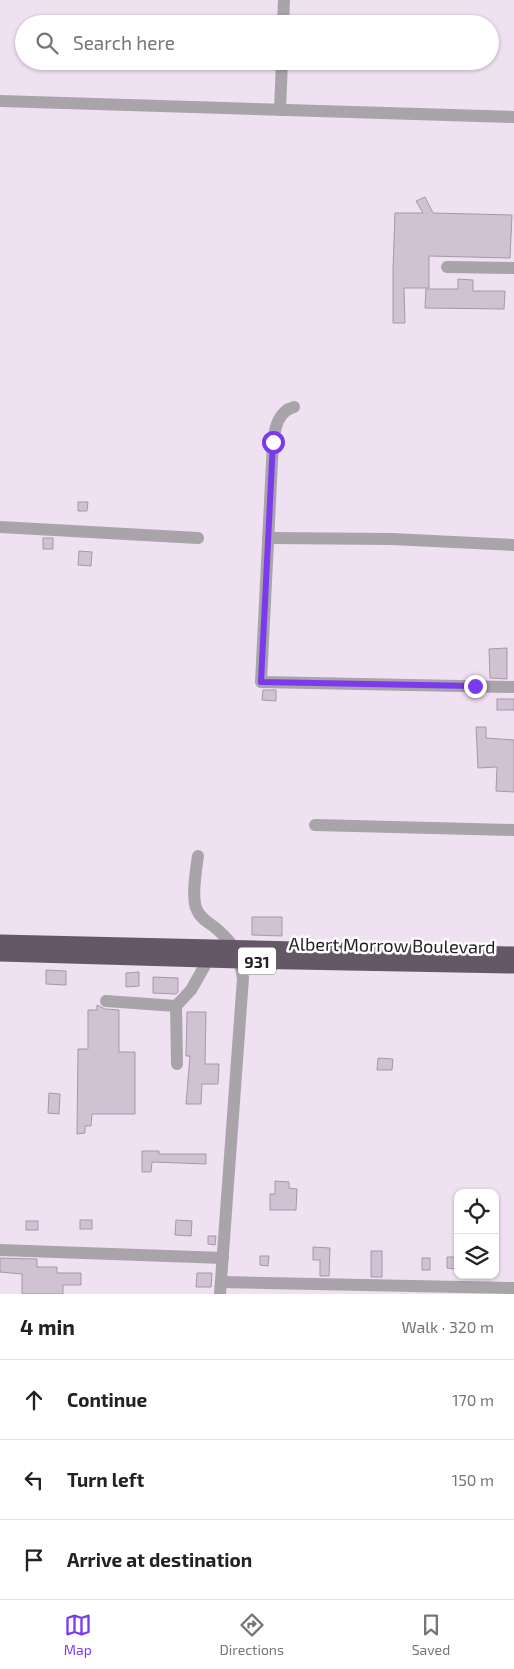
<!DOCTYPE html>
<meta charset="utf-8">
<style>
body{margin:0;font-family:"Exo 2",sans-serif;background:#f2f2f2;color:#222}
.controls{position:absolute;right:15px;bottom:15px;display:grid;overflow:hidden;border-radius:10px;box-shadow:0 1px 4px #0004}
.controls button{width:45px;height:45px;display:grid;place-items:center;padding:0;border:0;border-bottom:1px solid #e0e0e0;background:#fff;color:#222;font:25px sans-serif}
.stop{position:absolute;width:15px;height:15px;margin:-11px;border:4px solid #7c3aed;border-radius:50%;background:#fff}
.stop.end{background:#7c3aed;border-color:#fff;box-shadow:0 1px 5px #0008}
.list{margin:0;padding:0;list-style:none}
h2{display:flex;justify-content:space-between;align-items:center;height:65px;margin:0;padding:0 20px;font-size:21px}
h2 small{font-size:16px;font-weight:400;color:#767676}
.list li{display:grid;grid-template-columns:32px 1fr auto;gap:15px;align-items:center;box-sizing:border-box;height:80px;padding:0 20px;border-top:1px solid #e0e0e0}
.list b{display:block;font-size:19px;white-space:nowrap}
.list em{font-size:16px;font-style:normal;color:#767676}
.icon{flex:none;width:28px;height:28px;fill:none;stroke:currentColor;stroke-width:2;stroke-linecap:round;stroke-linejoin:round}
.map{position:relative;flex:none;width:514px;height:1294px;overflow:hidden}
.search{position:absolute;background:#fff;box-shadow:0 1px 4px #0004;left:15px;right:15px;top:15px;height:55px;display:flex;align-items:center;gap:12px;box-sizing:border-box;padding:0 18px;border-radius:28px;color:#767676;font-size:19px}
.sheet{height:305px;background:#fff}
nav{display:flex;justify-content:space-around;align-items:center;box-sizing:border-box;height:70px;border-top:1px solid #e0e0e0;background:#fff;font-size:14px;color:#767676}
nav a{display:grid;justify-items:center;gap:2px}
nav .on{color:#7c3aed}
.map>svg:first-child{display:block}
</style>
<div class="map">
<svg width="514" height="1294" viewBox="0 0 514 1294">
<rect width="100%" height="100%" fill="#efe0f2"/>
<g fill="#d0c2d3" stroke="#a698a9">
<path d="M113,61H125L124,69L112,68Z"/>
<path d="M425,197L433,213L512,215L510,258L429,256V288H404L405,323H393V269L395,213H423L416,201Z"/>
<path d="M458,279L473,280V291H505L504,309L425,308L426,289H458Z"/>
<path d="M78,502H88L87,511H78Z"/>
<rect x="43" y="538" width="10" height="11"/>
<path d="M79,551L92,552L91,566L78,565Z"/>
<path d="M507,648V679L490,678L489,649Z"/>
<path d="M263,690H276V701L262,700Z"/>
<rect x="497" y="699" width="17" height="11"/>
<path d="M476,727H486V738L514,740V792L496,791L497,767L478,768Z"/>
<path d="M252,917H282V936L252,935Z"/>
<path d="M46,970L66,971V985L46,984Z"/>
<path d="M139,972V986L126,987V973Z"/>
<path d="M153,977L178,978V992L176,994L153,993Z"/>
<path d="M97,1005L105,1009L119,1010V1052H135V1114H92L91,1126H85V1133L77,1134L78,1049H88V1010H97Z"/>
<path d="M187,1012H206L205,1064H219L218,1084H202L201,1104H186L190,1056H186Z"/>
<path d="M378,1058L393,1059L392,1070H377Z"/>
<path d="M49,1093L60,1094L59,1114L48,1113Z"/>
<path d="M142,1151H159V1154H206V1164L152,1162L151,1172H142Z"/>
<path d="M275,1181L289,1182V1188L297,1189L296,1210H270V1194H275Z"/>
<rect x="80" y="1220" width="12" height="9"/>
<path d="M176,1220L192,1221L191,1236L175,1235Z"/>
<rect x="26" y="1221" width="12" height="9"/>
<path d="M208,1236H216L215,1245L208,1244Z"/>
<path d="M313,1247L330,1248L329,1276H320V1260H313Z"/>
<rect x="371" y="1251" width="11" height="26"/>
<path d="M260,1256H269L268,1266L260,1265Z"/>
<path d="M447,1257H456V1269L447,1268Z"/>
<path d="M0,1258L37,1259V1267H57V1273H81V1285H63V1294H22V1274L0,1272Z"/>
<rect x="422" y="1258" width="8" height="12"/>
<path d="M197,1273H212L211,1287H196Z"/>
</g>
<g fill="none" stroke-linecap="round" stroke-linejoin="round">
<g stroke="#a9a3aa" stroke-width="12">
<path d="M283,24L284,0"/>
<path d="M0,101L514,117"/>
<path d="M280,110L282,61"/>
<path d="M447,267L514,268"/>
<path d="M294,407C278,411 275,428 273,442L261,682L514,687"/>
<path d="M0,527L198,538"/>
<path d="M268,538L392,539L514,545"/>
<path d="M315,825L514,830"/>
<path d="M198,856C196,870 191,899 197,910C201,920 212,924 219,931C237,947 239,956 243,978L220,1294"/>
<path d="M106,1001L176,1006"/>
<path d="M177,1064L176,1006L191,990L208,960"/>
<path d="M0,1250L223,1258"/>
<path d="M222,1282L514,1288"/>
</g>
<g stroke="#645867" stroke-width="15">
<path d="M0,942L514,954"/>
<path d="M0,954L240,961L514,966"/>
</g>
</g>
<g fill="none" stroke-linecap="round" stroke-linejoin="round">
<path stroke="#7c3aed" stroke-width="6" d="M273,442L261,682L475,686"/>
</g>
<g text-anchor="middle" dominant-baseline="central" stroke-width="5" stroke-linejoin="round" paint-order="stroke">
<rect fill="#fff" stroke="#666367" stroke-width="1" x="238" y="947.5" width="38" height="27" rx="4"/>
<g font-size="16" font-weight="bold" fill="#252026">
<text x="257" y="961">931</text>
</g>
<g font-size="18" fill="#252026" stroke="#fff">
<text transform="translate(392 945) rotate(1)">Albert Morrow Boulevard</text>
</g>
</g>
</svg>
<div class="controls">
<button><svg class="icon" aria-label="locate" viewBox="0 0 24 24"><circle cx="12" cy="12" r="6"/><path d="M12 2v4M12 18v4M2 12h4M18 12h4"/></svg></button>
<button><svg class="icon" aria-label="layers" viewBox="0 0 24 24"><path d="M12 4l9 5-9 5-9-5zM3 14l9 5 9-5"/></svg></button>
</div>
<div class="stop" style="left:273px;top:442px"></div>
<div class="stop end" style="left:475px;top:686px"></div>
<div class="search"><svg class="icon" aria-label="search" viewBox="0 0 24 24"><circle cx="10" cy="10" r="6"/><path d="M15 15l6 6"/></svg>Search here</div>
</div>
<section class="sheet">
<h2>4 min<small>Walk · 320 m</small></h2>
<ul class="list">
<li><svg class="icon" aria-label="ahead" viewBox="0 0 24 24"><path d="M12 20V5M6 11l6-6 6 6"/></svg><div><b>Continue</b></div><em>170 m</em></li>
<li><svg class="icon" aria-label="left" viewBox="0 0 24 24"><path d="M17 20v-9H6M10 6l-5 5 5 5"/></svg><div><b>Turn left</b></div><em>150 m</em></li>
<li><svg class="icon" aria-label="arrive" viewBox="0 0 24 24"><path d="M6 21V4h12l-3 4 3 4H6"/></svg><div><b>Arrive at destination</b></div></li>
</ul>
</section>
<nav>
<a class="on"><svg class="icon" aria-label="map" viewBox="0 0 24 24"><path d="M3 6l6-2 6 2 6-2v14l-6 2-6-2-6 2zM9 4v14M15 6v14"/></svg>Map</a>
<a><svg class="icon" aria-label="directions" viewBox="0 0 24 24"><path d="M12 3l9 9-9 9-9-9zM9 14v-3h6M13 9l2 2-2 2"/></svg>Directions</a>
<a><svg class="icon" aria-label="saved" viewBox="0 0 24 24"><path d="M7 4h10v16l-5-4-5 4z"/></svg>Saved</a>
</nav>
